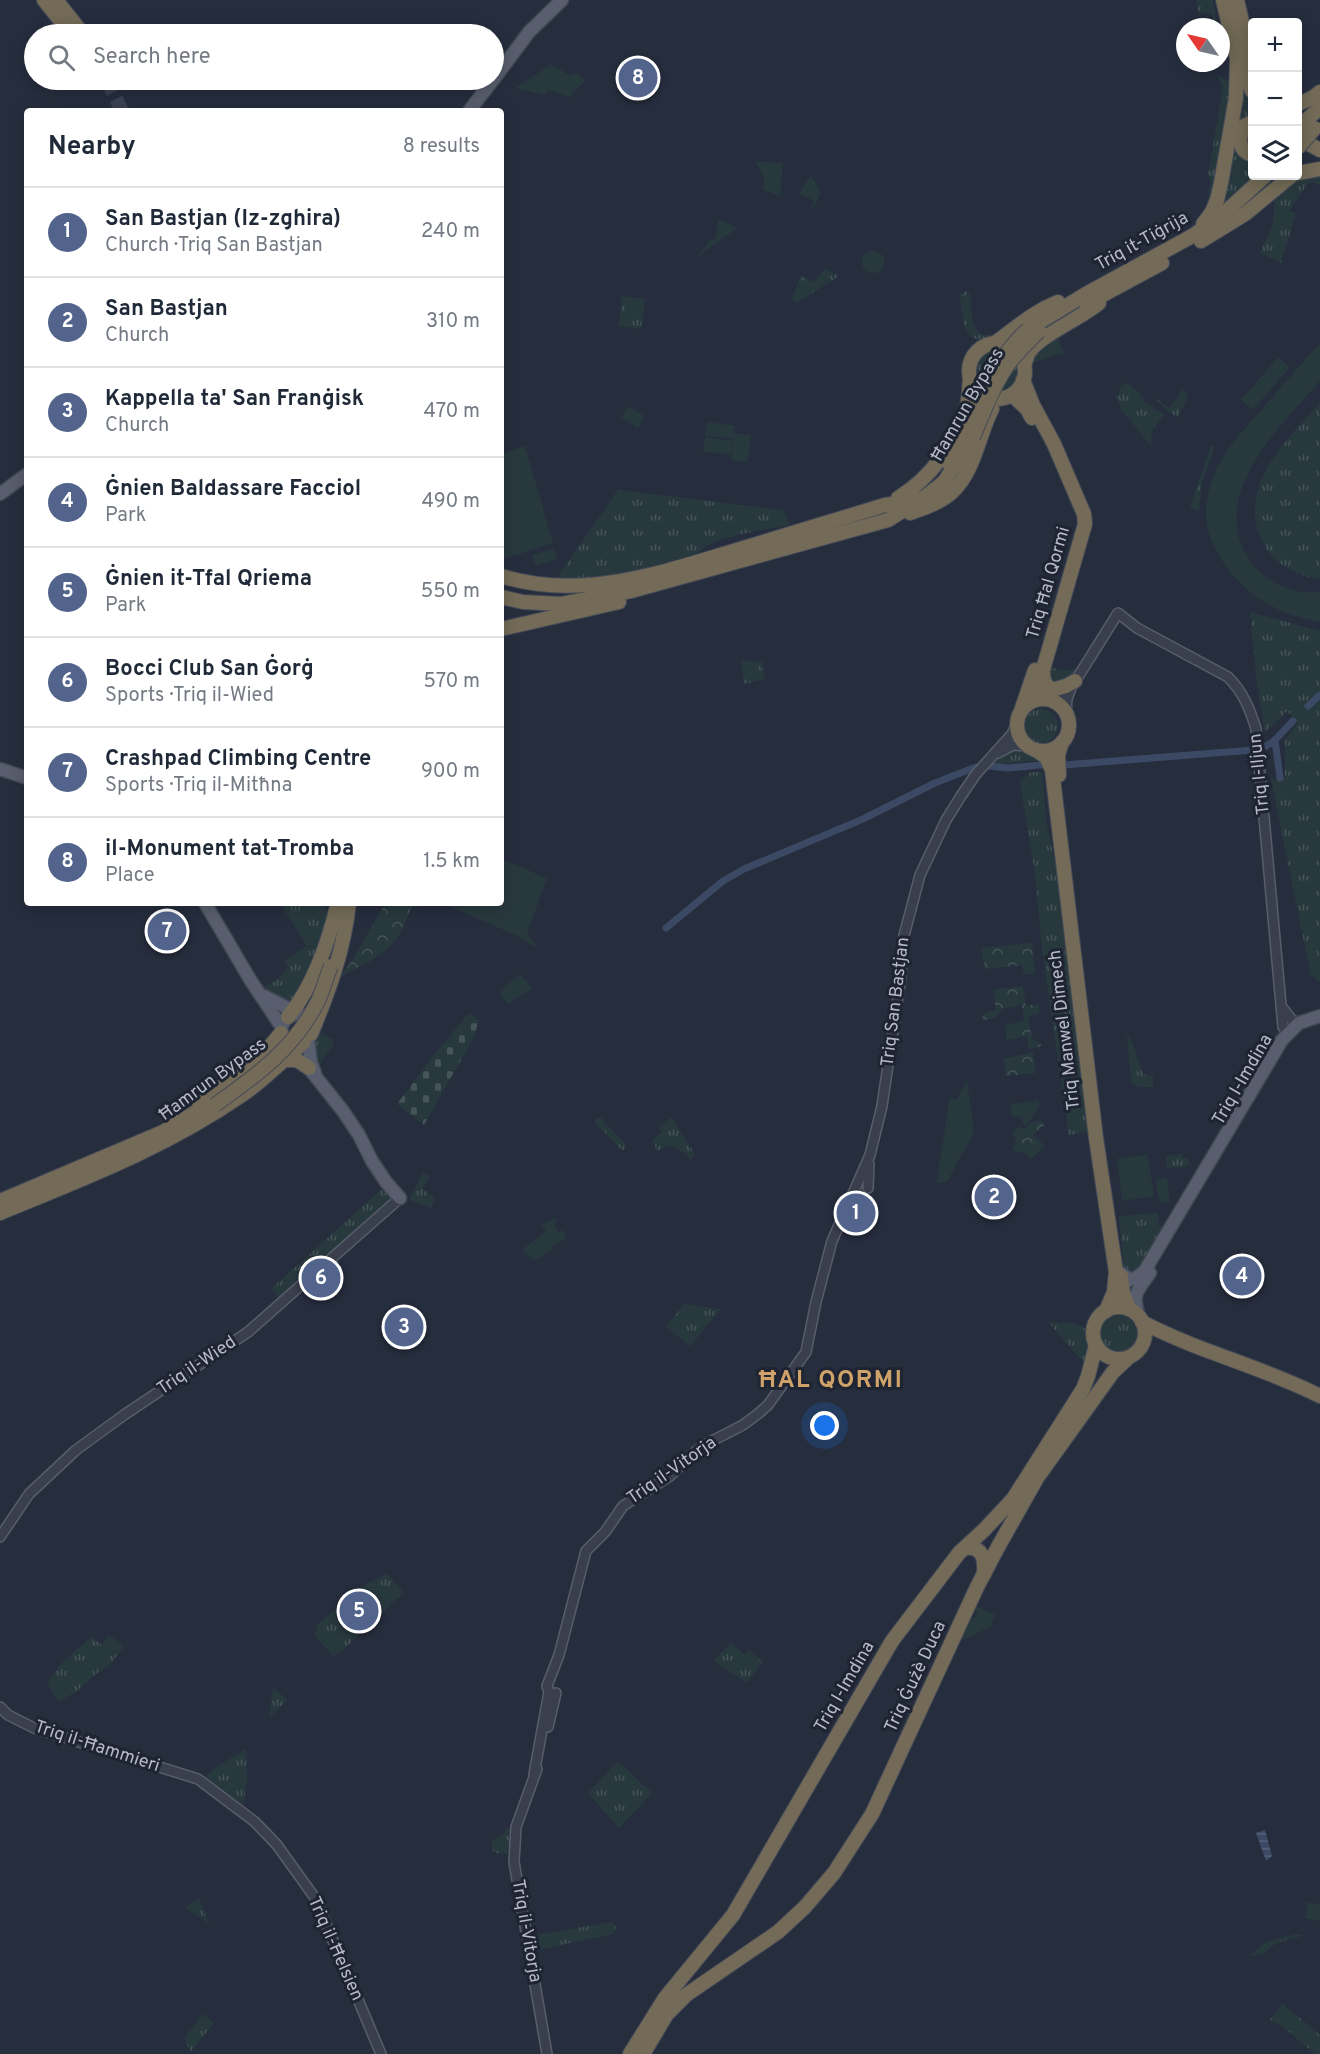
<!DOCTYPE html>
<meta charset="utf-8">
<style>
body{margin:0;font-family:Overpass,sans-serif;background:#f6f6f7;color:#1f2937}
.controls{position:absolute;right:18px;top:18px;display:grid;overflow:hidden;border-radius:6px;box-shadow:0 3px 15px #0003}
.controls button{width:54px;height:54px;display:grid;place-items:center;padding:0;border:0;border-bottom:2px solid #e0e1e3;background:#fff;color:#1f2937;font:30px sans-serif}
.compass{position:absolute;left:1176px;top:18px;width:54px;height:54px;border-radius:50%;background:#fff;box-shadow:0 3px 15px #0003;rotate:304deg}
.you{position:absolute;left:825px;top:1426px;width:21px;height:21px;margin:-15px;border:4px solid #fff;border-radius:50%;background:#1a73e8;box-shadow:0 0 0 9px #1a73e833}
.badge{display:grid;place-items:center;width:39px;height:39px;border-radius:50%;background:#52648b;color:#fff;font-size:20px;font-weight:700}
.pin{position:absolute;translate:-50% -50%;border:3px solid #fff;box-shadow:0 2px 6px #0006}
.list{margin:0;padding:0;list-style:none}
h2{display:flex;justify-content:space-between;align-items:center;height:78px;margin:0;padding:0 24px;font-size:26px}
h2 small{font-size:20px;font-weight:400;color:#747a83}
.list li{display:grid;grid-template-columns:39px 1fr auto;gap:18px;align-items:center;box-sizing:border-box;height:90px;padding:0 24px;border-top:2px solid #e0e1e3}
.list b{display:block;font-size:22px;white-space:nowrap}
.list p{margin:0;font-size:20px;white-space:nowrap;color:#747a83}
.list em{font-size:20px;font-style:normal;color:#747a83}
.icon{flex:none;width:33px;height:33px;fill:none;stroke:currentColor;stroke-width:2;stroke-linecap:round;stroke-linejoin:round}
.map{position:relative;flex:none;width:1320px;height:2054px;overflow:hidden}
.search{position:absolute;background:#fff;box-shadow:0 3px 15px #0003;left:24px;top:24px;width:480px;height:66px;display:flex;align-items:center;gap:15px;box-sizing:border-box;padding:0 21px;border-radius:33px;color:#747a83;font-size:22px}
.panel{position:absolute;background:#fff;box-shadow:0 3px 15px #0003;left:24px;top:108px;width:480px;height:798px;border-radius:6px}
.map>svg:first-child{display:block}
</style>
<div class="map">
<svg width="1320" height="2054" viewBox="0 0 1320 2054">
<defs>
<pattern id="grass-tufts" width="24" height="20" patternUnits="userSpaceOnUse" patternTransform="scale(1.5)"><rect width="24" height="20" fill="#28393e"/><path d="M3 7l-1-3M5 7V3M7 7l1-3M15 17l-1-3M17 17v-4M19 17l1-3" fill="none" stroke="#455458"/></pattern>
<pattern id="forest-crowns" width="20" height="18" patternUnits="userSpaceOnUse" patternTransform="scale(1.5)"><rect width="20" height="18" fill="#28393e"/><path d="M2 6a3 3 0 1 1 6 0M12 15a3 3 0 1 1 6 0" fill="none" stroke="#455458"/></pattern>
<pattern id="cemetery-stones" width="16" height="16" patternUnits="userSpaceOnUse" patternTransform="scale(1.5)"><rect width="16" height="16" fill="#28393e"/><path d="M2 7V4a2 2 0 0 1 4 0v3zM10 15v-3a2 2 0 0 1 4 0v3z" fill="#455458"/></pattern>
<pattern id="water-rules" width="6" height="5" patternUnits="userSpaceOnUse" patternTransform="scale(1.5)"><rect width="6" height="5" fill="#3c4965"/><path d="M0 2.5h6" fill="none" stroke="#56617a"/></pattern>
</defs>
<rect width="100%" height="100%" fill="#262d3d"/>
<g fill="url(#grass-tufts)">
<path d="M1196,0H1213L1218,27H1213V15L1198,13Z"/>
<path d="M1217,76L1233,81L1211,205L1206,208L1211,181L1208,175L1223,87Z"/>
<path d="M1242,79L1252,96V117L1236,131L1252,160V176H1255L1216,212Z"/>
<path d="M1320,173V184L1309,182L1289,211L1296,213L1281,263L1260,253L1273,224L1275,195L1293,179Z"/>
<circle cx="873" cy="262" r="11"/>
<path d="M825,269L839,276L796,303L792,299L793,296L801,276L814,282Z"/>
<path d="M966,291L970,294C972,316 970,343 999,333C963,353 963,321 960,296Z"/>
<path d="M622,296L645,299L641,329L619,326Z"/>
<path d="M1057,335L1064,354L1056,355L1030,364L1037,352Z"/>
<circle cx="996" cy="372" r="22"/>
<path d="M1127,383L1144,397L1143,400L1164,415L1152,431L1151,446L1125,414L1121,411V406L1115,398L1119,394L1120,386Z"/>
<path d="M1183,389L1188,396L1178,417L1172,414L1157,401V398L1169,408Z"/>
<path d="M1320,403V579C1265,572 1239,522 1265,472C1278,447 1301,424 1320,403Z"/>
<path d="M1211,446L1215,447L1202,481L1199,511L1190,507Z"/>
<path d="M618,490L783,510L790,525C769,529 709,537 699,553L619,575L556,579Z"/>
<path d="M1250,612L1320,631V983L1315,977L1311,976L1271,779L1285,777V740L1298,723L1287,711L1265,732L1257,684Z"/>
<path d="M741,660L762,662L765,679L744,684Z"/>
<path d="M1049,667L1066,671L1078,668C1071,677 1062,685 1050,682Z"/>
<circle cx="1041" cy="726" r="17"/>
<path d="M1016,748L1026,751L1042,760L991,765L1001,755Z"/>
<path d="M1031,772H1042L1047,827L1057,871L1092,1131L1069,1135L1042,949L1035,874L1020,782Z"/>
<path d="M280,903H323L330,915L327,939L294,1001L286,1003L271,995L264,987L278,979L288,966L285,960L307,946Z"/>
<path d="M317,1032L333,1039V1045L318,1067L315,1054Z"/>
<path d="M1127,1036H1130L1142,1072L1145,1075L1153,1076V1087H1139L1131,1082Z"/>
<path d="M671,1117L695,1154L691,1160L686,1154L669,1145L657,1151L653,1140L662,1131L659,1128Z"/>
<path d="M596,1118H601L625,1144V1149L622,1150L595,1123Z"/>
<path d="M1182,1154V1158H1189V1164L1185,1167L1167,1168L1166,1156Z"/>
<path d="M423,1172L430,1176L422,1188L435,1198L432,1208L409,1200Z"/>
<path d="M384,1187L394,1197L280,1299L271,1289Z"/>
<path d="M1158,1213L1159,1225L1164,1227L1138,1272L1132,1276L1124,1271L1119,1216Z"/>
<path d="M1233,1256L1263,1272L1264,1276L1257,1293L1254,1295L1218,1280Z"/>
<path d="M684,1304L721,1309L690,1346L666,1327Z"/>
<circle cx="1118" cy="1334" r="19"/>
<path d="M1048,1322C1085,1323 1095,1324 1086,1365Z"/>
<path d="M387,1574L404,1592L341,1652L333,1656L315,1636L317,1625L364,1585Z"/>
<path d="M109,1635L124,1646L109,1666L96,1674L76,1692L58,1701L47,1683L63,1662L91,1637L102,1645Z"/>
<path d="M731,1643L745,1655L749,1650L763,1662L747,1683L713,1661Z"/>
<path d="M273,1688L288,1700L269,1718Z"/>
<path d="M246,1749L247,1781L243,1805L207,1780L206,1776L218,1766Z"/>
<path d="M618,1761L652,1793L619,1828L588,1793Z"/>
<path d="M508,1827L511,1830L508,1854L495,1853L491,1847L493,1840L503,1835Z"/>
<path d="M199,1899L210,1925L185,1907Z"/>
<path d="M612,1922L616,1927L614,1934L536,1950L532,1946L531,1940L535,1935Z"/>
<path d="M1298,1934L1304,1935C1289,1941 1276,1939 1265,1953L1252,1956L1251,1955L1267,1941Z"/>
<path d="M1283,2004L1320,2035V2054H1315L1282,2026L1270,2020Z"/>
<path d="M203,2014L214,2023L191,2052L184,2039Z"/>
</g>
<g fill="url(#forest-crowns)">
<path d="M385,903H420L419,906L411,908C397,952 377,957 339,978L354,958Z"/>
<path d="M1032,943L1035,973L1024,975L1022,965L985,969L981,948Z"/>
<path d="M1023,986L1026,1006L1039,1004V1013L1028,1017L1032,1038L1043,1046L1029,1049L1027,1036L1006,1040V1025L1024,1021L1022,1005L1001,1009L997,1017L982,1021L983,1014L996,1010L993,990Z"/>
<path d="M1033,1052L1036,1073L1006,1076L1003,1059Z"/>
<path d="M1041,1120L1044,1126L1033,1135L1045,1146L1031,1159L1023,1152H1017L1013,1149L1016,1140L1012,1134L1020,1127L1024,1129L1031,1123Z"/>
</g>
<path fill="url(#cemetery-stones)" d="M469,1013L479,1020L474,1037L424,1125L397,1104L430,1060Z"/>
<g fill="#28393e">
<path d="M551,64L570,76L576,73L585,80L570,97L547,90L545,95L516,88Z"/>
<path d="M755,161L783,163L780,196L763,190L764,177Z"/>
<path d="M811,175L821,192L814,207H812L814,201L799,194Z"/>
<path d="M715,218L737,228L697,257L710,240L716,239L718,221Z"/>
<path d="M1320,343V381C1278,429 1202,500 1254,566C1269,584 1296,595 1320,592V622C1281,614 1253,601 1228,569C1218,556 1207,536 1206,519C1204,495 1216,465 1230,446C1240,433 1252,421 1263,408C1282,386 1301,364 1320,343Z"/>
<path d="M1278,357L1290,367L1253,410L1241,400Z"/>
<path d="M629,406L645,417L638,428L621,417Z"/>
<path d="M707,422L735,426L734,433L751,435L748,462L731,460L734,434L733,439L705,436Z"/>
<path d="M705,437L733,441L731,455L703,451Z"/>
<path d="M525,446L553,543L501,560V454Z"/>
<path d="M554,548L557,559L535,566L532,555Z"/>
<path d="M501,859L547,878L527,934L537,946H532L516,935L444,904L501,903Z"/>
<path d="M520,974L532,988L508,1004L499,992Z"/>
<path d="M967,1081L974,1132L947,1182L936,1184L950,1097L956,1100Z"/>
<path d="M1039,1100V1108L1026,1126L1018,1116H1012L1010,1104Z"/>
<path d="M1148,1154L1154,1196L1122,1201L1117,1159Z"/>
<path d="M1167,1177L1170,1202L1159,1203L1156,1179Z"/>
<path d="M555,1218L558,1221L554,1224L558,1232L563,1230L567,1238L552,1246L554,1249L534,1261L522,1250L546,1231L541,1225Z"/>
<path d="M974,1606L995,1614L991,1627L958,1642L969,1617L975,1618L977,1613L973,1608Z"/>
<path d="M1307,1902L1320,1905V1921L1305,1918Z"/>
</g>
<path fill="url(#water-rules)" d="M1265,1830L1272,1856L1266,1861L1256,1833Z"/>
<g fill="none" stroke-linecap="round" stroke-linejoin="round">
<g stroke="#3c4965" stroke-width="7">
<path d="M1308,706L1320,695"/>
<path d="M1275,740L1280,778"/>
<path d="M1266,746L1273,742L1293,721"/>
<path d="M1064,765L1253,750"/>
<path d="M989,766L1007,768L1041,765"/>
<path d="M666,928L723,881L744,869L863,819L935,783L976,767"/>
</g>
<path stroke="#3c4252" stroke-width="14" stroke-dasharray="14 7" stroke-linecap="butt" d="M107,80L122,111"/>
<g stroke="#585d6b" stroke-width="12">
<g id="minor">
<path d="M1053,701L1069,690"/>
<path d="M1066,712L1067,699L1071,688L1118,613L1137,628L1228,677C1243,692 1250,709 1256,729L1283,1027L1290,1034"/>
<path d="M998,753L1013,745L1027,746"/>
<path d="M1281,1006L1292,1020L1299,1023"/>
<path d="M868,1188L869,1164"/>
<path d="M0,1537L29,1494L76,1450L124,1415L248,1332L400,1198"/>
<path d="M0,1707L8,1715L34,1728L198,1779L255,1822L277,1845L315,1898L381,2054"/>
<path d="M548,1727L556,1693"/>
<path d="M537,1769L516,1827L514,1862L547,2054"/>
<path d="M534,1774L549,1692L547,1686L559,1655L586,1551L605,1532L623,1506L670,1476L695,1452L708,1443L743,1425L759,1413L768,1405L806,1352L816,1302L832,1241L870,1155L882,1106L901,977L902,943L920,875L946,820L961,796L976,774L1012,734L1016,725"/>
</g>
</g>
<g stroke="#434856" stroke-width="15">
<g id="major">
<path d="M494,79L529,32L562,0"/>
<path d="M469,111L493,80"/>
<path d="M0,494L27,474"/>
<path d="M0,769L27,778"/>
<path d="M205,903L251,981L281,1026"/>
<path d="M264,996L299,1014"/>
<path d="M308,1039L311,1063L315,1073"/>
<path d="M284,1040C272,1018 305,1001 312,1028"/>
<path d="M304,1062L343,1111L359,1135L372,1161L386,1182L400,1198"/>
<path d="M1121,1273L1130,1280L1134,1279L1144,1272L1282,1040L1299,1023L1320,1016"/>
<path d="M1139,1317C1132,1294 1136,1292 1150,1273"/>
</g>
</g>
<g stroke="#454a58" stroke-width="16">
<g id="highway">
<path d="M44,0L71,34"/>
<path d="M56,0L83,34"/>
<path d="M1223,0L1237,59L1252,91"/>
<path d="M1237,0L1252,65"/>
<path d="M1298,104L1312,98L1320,92"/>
<path d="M1305,121L1320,108"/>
<path d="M1252,122L1244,126C1238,138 1238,150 1252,155"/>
<path d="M1298,138L1320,150"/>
<path d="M1298,173L1320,169"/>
<path d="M1203,224L1212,212L1217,200L1221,183L1236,98L1237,59"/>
<path d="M1201,241L1245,214L1291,176"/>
<path d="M1086,304L1162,263"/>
<path d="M1028,329L1086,294L1194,235L1231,207L1265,176"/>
<path d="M995,343C1016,328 1033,312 1058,302"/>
<circle cx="997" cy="371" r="28"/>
<path d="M1024,365C1026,361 1027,355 1029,352C1041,335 1081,318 1099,303"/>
<path d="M1023,380L1033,405L1054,444L1084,514L1085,524L1040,680L1041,693L1047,699"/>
<path d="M1012,395L1027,409L1032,418"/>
<path d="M948,462L966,427"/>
<path d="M898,498C931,478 956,443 967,406C969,397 969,387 970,378"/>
<path d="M910,513C924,508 940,503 952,492C975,471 978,436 992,409"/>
<path d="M501,576C581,601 660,573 737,550C786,535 836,520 885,505L906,502L913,496"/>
<path d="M501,597L523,602L561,604L631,591L888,520L929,494L944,482L973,437"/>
<path d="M501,629L619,602"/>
<path d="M1043,672C1043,681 1045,685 1052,690L1066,686L1075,681"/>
<circle cx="1043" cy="725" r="26"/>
<path d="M1022,708L1035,670"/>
<path d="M1036,750L1046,757L1052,770L1096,1138L1116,1272L1114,1292L1106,1311"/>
<path d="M1059,775L1058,755L1062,742"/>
<path d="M288,1017C314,985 328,943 338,903"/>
<path d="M311,1034C329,991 344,950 349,903"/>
<path d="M284,1060H297L309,1068"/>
<path d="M199,1102C230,1082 258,1063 281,1033"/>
<path d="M0,1201L163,1132L212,1102"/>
<path d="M0,1213C85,1178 165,1148 242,1095C264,1080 283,1060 304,1042"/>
<path d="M1121,1276L1123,1292L1129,1309"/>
<circle cx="1119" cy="1333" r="26"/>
<path d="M1142,1322C1199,1352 1263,1367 1320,1396"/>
<path d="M965,1548C983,1546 985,1559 984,1574"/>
<path d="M630,2054L665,1998L733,1915L892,1641L959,1553L984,1530L1013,1499L1083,1389L1088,1376L1096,1345"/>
<path d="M643,2054L667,2014L686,1995L778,1932L805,1907L834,1873L872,1814L977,1587L998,1547L1037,1478L1113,1372L1127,1359"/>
</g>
</g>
<use href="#minor" stroke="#3a3f4d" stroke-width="9"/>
<use href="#major" stroke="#585e6d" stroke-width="12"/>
<use href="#highway" stroke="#736b57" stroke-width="14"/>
<g stroke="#454a58" stroke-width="16" stroke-linecap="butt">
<g id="highway-bridge">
<path d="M1298,128L1305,121"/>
<path d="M1298,148L1315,128"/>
<path d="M966,427C983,390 997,358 1028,329"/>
<path d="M973,437C984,411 994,384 1010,362C1019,351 1029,341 1039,331"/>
<path d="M215,1105C257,1075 294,1049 318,1001C323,990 326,978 331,966"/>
</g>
</g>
<use href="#highway-bridge" stroke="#736b57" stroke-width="14"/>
</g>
<g text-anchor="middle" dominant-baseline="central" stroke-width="6" stroke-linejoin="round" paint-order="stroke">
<g font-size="18" fill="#b6bbc8" stroke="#1f2432">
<text transform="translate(1142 242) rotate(-29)">Triq it-Tiġrija</text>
<text transform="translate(968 405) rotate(-60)">Ħamrun Bypass</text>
<text transform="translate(1049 583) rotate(-74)">Triq Ħal Qormi</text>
<text transform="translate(1260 774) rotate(-96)">Triq l-Iljun</text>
<text transform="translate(896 1002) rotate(-83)">Triq San Bastjan</text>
<text transform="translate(1065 1030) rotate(-97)">Triq Manwel Dimech</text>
<text transform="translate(213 1080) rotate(-36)">Ħamrun Bypass</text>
<text transform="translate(1243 1080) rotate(-60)">Triq l-Imdina</text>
<text transform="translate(197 1366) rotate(-34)">Triq il-Wied</text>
<text transform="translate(672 1471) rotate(-35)">Triq il-Vitorja</text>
<text transform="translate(916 1677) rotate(-65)">Triq Ġużè Duca</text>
<text transform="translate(845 1687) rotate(-60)">Triq l-Imdina</text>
<text transform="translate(97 1747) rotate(18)">Triq il-Ħammieri</text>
<text transform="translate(526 1931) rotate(80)">Triq il-Vitorja</text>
<text transform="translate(335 1949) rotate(66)">Triq il-Ħelsien</text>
</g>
<g font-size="24" font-weight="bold" letter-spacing="1.5" fill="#cfa26a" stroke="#1f2432">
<text x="831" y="1381">ĦAL QORMI</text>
</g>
</g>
</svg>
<div class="controls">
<button>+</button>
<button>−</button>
<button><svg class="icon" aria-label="layers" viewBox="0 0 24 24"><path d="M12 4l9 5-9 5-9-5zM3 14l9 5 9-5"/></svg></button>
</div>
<svg class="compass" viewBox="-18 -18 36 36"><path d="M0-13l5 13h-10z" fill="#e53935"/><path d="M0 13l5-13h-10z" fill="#747a83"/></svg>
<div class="you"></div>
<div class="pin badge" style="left:856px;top:1213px">1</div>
<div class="pin badge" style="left:994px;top:1197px">2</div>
<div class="pin badge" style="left:404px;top:1327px">3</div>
<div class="pin badge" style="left:1242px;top:1276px">4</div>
<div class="pin badge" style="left:359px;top:1611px">5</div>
<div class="pin badge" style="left:321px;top:1278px">6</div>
<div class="pin badge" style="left:167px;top:931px">7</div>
<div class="pin badge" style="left:638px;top:78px">8</div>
<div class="search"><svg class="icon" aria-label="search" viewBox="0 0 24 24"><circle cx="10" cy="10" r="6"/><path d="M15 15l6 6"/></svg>Search here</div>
<section class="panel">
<h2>Nearby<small>8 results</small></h2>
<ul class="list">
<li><span class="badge">1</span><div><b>San Bastjan (Iz-zghira)</b><p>Church · Triq San Bastjan</p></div><em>240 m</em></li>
<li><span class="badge">2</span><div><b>San Bastjan</b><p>Church</p></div><em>310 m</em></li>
<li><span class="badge">3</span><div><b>Kappella ta' San Franġisk</b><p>Church</p></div><em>470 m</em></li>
<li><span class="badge">4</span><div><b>Ġnien Baldassare Facciol</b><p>Park</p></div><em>490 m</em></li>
<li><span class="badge">5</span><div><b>Ġnien it-Tfal Qriema</b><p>Park</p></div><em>550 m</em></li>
<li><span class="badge">6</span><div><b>Bocci Club San Ġorġ</b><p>Sports · Triq il-Wied</p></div><em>570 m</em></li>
<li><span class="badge">7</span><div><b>Crashpad Climbing Centre</b><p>Sports · Triq il-Mitħna</p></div><em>900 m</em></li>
<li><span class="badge">8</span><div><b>il-Monument tat-Tromba</b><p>Place</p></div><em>1.5 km</em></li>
</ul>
</section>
</div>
